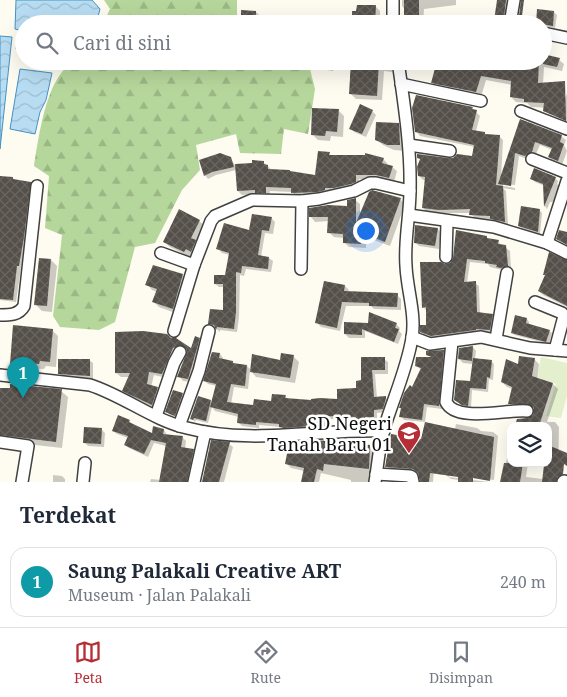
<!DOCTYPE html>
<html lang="id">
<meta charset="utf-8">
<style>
body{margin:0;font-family:"Noto Serif",serif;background:#f2f2f3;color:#1f2937}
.controls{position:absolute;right:15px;bottom:15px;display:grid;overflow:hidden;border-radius:10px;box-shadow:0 5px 20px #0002}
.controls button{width:45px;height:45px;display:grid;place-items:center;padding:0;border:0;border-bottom:1px solid #e0e1e3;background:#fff;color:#1f2937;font:25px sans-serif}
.you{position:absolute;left:365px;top:230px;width:18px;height:18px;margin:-12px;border:4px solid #fff;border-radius:50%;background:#1a73e8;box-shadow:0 0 0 8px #1a73e833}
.badge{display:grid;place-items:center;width:32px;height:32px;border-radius:50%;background:#b62e35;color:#fff;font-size:16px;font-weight:700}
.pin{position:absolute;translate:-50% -41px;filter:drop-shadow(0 1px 2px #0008)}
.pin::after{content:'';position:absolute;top:26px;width:18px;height:15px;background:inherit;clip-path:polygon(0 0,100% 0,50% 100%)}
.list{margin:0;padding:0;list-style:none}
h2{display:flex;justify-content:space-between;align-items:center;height:65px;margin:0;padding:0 20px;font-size:21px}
h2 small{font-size:16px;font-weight:400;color:#747a83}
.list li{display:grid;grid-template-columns:32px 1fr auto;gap:15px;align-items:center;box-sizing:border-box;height:70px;margin:0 10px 10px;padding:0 10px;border:1px solid #e0e1e3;border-radius:15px}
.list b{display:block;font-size:19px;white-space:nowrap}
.list p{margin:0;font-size:16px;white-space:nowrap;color:#747a83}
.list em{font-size:16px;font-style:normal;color:#747a83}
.icon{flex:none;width:28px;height:28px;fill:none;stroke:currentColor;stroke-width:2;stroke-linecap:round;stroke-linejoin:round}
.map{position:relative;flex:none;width:567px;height:482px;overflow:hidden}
.search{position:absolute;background:#fff;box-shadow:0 5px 20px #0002;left:15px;right:15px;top:15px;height:55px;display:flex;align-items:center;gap:12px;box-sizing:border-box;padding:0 18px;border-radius:28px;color:#747a83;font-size:19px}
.sheet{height:145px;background:#fff}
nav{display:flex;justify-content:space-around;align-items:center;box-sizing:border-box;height:70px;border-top:1px solid #e0e1e3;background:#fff;font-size:14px;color:#747a83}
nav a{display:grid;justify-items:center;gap:2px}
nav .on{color:#b62e35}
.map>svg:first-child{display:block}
</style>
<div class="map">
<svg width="567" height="482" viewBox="0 0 567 482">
<defs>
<pattern id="forest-firs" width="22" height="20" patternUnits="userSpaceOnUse" patternTransform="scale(1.25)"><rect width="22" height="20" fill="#b6d79c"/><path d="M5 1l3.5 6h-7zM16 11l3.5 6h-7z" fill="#9bb785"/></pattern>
<pattern id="water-waves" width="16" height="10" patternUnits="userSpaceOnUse" patternTransform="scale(1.25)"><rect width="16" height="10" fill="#b8ddf3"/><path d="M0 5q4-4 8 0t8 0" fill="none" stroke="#9dbccf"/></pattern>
<pattern id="building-cross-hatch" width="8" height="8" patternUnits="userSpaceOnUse" patternTransform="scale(1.25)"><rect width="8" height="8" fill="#56504b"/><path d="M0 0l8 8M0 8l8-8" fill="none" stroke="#696561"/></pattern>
</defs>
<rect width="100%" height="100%" fill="#fefcf1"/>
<g fill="url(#forest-firs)">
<path d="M104,0H237V24H103L110,9Z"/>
<path d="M75,61H308L315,89L308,134L284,129L281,154L240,153L236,134L196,145L200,170L182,190L155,243L135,247L115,322L99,330L60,327L53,316L62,235L45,228L49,176L34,166C39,137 46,75 75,61Z"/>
</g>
<path fill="#e3efcd" d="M541,357L567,363V396L561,418L546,416L556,384L537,377Z"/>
<g fill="url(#water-waves)" stroke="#4491c5">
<path d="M16,0H92L100,9L96,24H24V51L16,49L19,30L15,29Z"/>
<path d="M0,36L12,37L0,149Z"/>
<path d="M20,69L52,73L46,100L40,112L35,134L10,129Z"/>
</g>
<g fill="#0003">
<path d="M402,0H456V5L424,9L423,24H405V9L402,6Z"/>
<path d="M498,0H511L506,24L496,22Z"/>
<path d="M375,6L380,11V24H353Z"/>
<path d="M256,12L260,16V24H242Z"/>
<path d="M554,12L557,15L555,28L543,26V24L538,23Z"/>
<path d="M543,52V55L559,60L564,64L562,71L544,67L543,84L553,108L531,107L527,103L516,102L511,97L512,85L486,80L481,97L437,87L432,82L437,61H510L509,68L528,70L531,66V61H543Z"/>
<path d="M316,61H393L392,72L384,71L382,100L356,99L351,94L352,64L336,62L333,71L321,69L316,64Z"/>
<path d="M567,93V122L559,117Z"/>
<path d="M472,108L480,116L476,131L484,133L487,135L499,136L503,140L501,179L521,120L561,136L566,140L564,145L567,151L562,165L553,161L549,157L552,150L540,145L535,156L530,160L519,156L515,185L503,184V186L515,188V190L503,188L506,191L508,225L496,223L493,219H475L471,213H444L427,212L423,208L426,180H423L419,176L449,160L473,157L475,147L420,136L416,131Z"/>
<path d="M338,110L344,116L343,137L331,136L330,141L318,140L312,134Z"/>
<path d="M372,111L376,115L366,137L354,132L351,128Z"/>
<path d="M398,124L404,130L405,151L394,150L383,145L376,139Z"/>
<path d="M329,154L332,156L383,159L387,163V165L392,167L397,171L394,182L381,179H359V186L329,194L296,197L292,192L270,191L269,196H260L257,194L242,195L238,191L236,170L216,175L208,179L205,175L200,161L230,158L235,165H253L263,162L272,170L316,176Z"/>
<path d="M0,177L13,178L15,181L30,183L33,186L16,302L0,300Z"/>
<path d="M555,178L558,181L557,184L561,188L556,202H550L547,209L545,206V186L535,182L532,179Z"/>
<path d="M400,199L405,204L390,246L366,237V248L349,247L344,242V238L334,237L329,232V221L315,222L311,217L348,207L355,200L360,204V216Z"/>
<path d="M539,210L542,213L540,234L522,228L519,226Z"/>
<path d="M271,218L275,222L273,234L265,233L261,257L269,258L273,261L271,272L246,269L244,276L240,275L239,317L237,332L220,330V332L210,323L224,311L225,287H219L215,284L226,276L230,255L222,253L218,249Z"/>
<path d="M199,221L205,226L196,257L191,254L190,257L170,247L164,242Z"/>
<path d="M438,229L441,233L439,249L419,246L415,242Z"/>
<path d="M486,237L489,240L498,242L510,251L511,269L506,271L490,267L488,264L470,262L467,283H475L479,286L480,314L492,315L496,319L493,333L479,332L436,340L425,336L421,332L427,326V311L423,307L445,266L451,264Z"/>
<path d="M51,260L57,266L52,312L42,311L36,305Z"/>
<path d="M567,268V307L543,295L539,291L546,276L544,274Z"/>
<path d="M165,269L183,276L188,281L178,314L159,307L154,302L157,292L152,290L147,284Z"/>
<path d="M325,283L345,286L349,290L348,292L397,295L401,299V310L374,309L371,306H346L340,331L321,327L317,323Z"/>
<path d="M527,319L529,322V325L549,331L552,333L549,344L515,335L512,333Z"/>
<path d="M346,324H396L400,328L399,331L402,334L398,344L365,331V338H349L345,334Z"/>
<path d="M52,330L58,336L56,367L46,366L44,369L30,368V371L17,370L11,364Z"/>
<path d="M171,339L192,350L199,339L203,343L193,382L183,381L179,376L189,352L187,349L184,348L178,353L167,378L154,375L151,387L157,388L162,392L156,409L128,395L124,390L130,377H121L116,373Z"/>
<path d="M473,347L476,351L475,359L491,361L494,364L493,380L489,379L488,392L472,390L471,408L461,405L455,399L471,382L473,364L463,363L459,359Z"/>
<path d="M443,351L446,354L442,409L427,407L425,422L404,420L401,416L402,409L400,408L413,389L422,370L416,366L432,359L428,354Z"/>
<path d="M220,354L223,358V360L233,362L235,364L247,366L251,370L293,356L299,362L295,383L256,377L250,370L248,389L234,387L231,404L254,407L272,403L285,396L289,400H338L358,390L362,382V359H384L388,362V374H375L377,398H386L389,401L386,412L377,413V420H368V427H361L357,423V420L327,419V428L284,430L281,427L259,425V428L242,426L238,422L239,417L215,411L212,407L208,423L196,420L195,422L191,418L210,401L213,403L217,386L208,384L205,381Z"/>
<path d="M534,359L539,364L537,379L553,384L558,389L547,422H555L559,427L558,482H501L511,442V463H528L526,477L543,479L545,464L540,463H548V426H517L531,419L536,412L534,409L514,408L510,404L513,389L507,387L502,382L519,365Z"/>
<path d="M89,360L93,363V379L63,377L59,373Z"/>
<path d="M0,389L61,391L68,397L62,448L0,441Z"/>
<path d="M182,394L186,398L179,418L171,416L167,412Z"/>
<path d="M129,421L133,425L153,435L164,430L167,435L182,437L186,441L185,449L193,450L197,454L191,482H150L151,479L161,480L166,446L154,443L148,457L129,448L125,445L128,438L117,434L113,431Z"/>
<path d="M456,424L477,428L481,431L493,432L498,436L494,480L449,474V477L489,482H475L451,479L446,475Z"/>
<path d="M101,429L105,433L104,447L88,446L84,442Z"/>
<path d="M437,430L433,482H421L420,473L392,471L388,467Z"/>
<path d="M229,444L233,447L224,482H203Z"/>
<path d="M370,446L374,450L372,482H351V480L321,473L319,482H302L304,471L291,468L286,463L311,448Z"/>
<path d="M53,475L62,476L65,479V482H53Z"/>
</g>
<g fill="url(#building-cross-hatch)">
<rect x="404" y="0" width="15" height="24"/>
<path d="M497,0H506L503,24L495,23L494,21Z"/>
<path d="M521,0H524L521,24H518Z"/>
<path d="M357,5H376L375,24H352V11H356Z"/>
<path d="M537,9L554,11L553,26L536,23Z"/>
<path d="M241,10L256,11V24H241Z"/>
<path d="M543,54L560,58L557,67L543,64Z"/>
<path d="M351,61H379L377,96L349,94Z"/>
<path d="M437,61H505L504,67L527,69V64H530V61H539L538,83L565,81L566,121L543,111L544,103L524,102V99L510,97L511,81L481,76L476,92L431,83Z"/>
<path d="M416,95L473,107L472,109L477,110L472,130L485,132V134L500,135L496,185L503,186L505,222L490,219V216L469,215L470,209L439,210L422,208L425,177L418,176L417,167L420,159L417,158V154L449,158H453L457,154L472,156L474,145L415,132L412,108Z"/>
<path d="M360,104L373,110L362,134L349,129Z"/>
<path d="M312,108L339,109L337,132L326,131L325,136L311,135Z"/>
<path d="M520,119L562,135L560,142L564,144L558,161L548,157L552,148L535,142L532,152L525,156L515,153L511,186L498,184Z"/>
<path d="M376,122L399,123L400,145H387L375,140Z"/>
<path d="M318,151L330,152L329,155H365V153L384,158L382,163L393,166L389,178L376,175H356V182L351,184L334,188H325V190L318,192L291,193V188L266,187V193H255V190L237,191L235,164L252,163V160L264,161V164L268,165V169L290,170V171L315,175Z"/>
<path d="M220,153L231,157L234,167L212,172L204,176L199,160Z"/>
<path d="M534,168L556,177L544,207L543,184L530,179Z"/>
<path d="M0,176L13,177V179L31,182L24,237L19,266H17L13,300L0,299Z"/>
<path d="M372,190L401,198L385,242L362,233L361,244L343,243V234L327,233L328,217H309V208L328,205L347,206V200L356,198V223L369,192Z"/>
<path d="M521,206L540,209L538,232L518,226Z"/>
<path d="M179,209L200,220L191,238L196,240L191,252L186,249L184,252L163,242Z"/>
<path d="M252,214L272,217L269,231L262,230L258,255L269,257L268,269L242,266L241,273L236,272V312L234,329L217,327L216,330L214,325L208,324L210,309L223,310V284H214V275H225L229,253L216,249L224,223L249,230Z"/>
<path d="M415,225L438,228L435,246L414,243Z"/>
<path d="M456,230L487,236V238L499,240L498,244L506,245L508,266L501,268L496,267L497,265L485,263V261L467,259L464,282L476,281L477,312L493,314L490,330L476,329V330L431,336L420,332V325H426V307L422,308L420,262H441L445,264L450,263L453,258Z"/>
<path d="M559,230L567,232V245L556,239Z"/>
<path d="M549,252L567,260V306L538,291L545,275H543Z"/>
<path d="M39,258L51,259L47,306L34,305Z"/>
<path d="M153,265L183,274L173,309L152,302L157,289L145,285Z"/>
<path d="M324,281L345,285L344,291L398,293L397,307L369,306V303L342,302L337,328L315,323Z"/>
<path d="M369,312L397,323L395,328L399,329L394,342L362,329V335L344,334V322L368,323Z"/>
<path d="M515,315L527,318L526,323L550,330L546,342L511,333Z"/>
<path d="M13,325L53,329L50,362L40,361L39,364L25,363V366L10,364Z"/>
<path d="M143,331L167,334L171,338H176L191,348L195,336L200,338L188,379L177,377L187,352L186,348L180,345L173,348L162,374L149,372L147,384L158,387L152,405L122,391L130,373H115V332Z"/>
<path d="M473,346L472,361L458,359L459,348Z"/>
<path d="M444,350L439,406L424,404L422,420L399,417L401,408H399L404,393L410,385L412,387L421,368L415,366L416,357H432L426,355V351Z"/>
<path d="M212,352L220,353L219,358L233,361V363L247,365L245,386L231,384L227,402L253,405L254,399L271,401L272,394L286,395L285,398L311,400V399L320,398L337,399V389L356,388V381L361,380V357H385V370H372L374,397L386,396V398L383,409L374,410V417H365V424H356V417L324,416V425L284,428L279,427V424L256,422V425L237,423L238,414L210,407L216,384L203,381Z"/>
<path d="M281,353L294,355L290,378L250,372L252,354L280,360Z"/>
<path d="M519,356L535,358L532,376L553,383L539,426H515L517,419L527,418L533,415L534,408L527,404H508L512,387L501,382L506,359L518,364Z"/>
<path d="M473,358L492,360L490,378L487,377L486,389L470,388L468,406L462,405L454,400L456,380L470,381Z"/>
<path d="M58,359H90V376L58,374Z"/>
<path d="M10,384L62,389L56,442L0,435V388H10Z"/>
<path d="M173,390L183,393L175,416L165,412Z"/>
<path d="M198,396L211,400L206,421L194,418L193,420L190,419Z"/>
<path d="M118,415L130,420L129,422L152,433L153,426L164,429L163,434L183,436L181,447L194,449L187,482H159L166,443L151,440L144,454L124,445L128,436L112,431Z"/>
<path d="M425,422L494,437L490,481L473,478V482H458V477L430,473L429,482H420L418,473L413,469L385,467L391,434L421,439Z"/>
<path d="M84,427L102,428L101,444L83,443Z"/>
<path d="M211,440L230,442L219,482H202Z"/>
<path d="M335,440L370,445L369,469L324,464L323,471L317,469L314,482H301L304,468L285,464L289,443L309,447L310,441Z"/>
<path d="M548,445L567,453V466L564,464L563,474L558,477L556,482H542L544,465L548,466Z"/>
<path d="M504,463H523L520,482H500Z"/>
</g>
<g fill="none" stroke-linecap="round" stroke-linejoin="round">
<g stroke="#414141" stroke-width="14">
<g id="minor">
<path d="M393,0V24"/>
<path d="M510,24L514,0"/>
<path d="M543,33L567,38"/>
<path d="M401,84L481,101"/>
<path d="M521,111L567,129"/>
<path d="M409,145L450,151"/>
<path d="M532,159L567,173"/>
<path d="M409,215L494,227L547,243L567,253"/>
<path d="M547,243L567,181"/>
<path d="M161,253L194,265L211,221L215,216L252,200L302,201L319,199L354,191L370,183H376L410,191"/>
<path d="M446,257L447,222"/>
<path d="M301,269L302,201"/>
<path d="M535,302L562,313L564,316L555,350"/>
<path d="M0,315C10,315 19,315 24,306L37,186"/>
<path d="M174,331L194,265"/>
<path d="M412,337L430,344L481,337L530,348L567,351"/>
<path d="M496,339L507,273"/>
<path d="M452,342L446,402C456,423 507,409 527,411"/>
<path d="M0,375L90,385C124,396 153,420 187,428C251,445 319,429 384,431"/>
<path d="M156,416L174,363L180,352"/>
<path d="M179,426L199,371L209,331"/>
<path d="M0,442L28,446L22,482"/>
<path d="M376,474L410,476L412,477L413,482"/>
<path d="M83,482L85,463"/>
<path d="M194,482L205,432"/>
<path d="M375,482C378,465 379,446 384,429C393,399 407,369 412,338C416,314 407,290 406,266C404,240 410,216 410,190C411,147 404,104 398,61"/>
<path d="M563,482L564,481L567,482"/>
</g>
</g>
<use href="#minor" stroke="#fff" stroke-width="11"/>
</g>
<defs>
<g id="school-pin" transform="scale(1.25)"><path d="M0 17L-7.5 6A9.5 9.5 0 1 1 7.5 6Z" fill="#b62e35" stroke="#fff"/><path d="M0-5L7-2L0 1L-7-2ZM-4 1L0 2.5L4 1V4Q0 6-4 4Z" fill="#fff"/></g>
</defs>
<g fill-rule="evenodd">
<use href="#school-pin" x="409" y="433"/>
</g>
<g text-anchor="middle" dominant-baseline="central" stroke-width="5" stroke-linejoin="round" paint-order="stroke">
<g font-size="18" fill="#0e0e0e" stroke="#fff" text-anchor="end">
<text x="392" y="423">SD Negeri<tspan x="392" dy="21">Tanah Baru 01</tspan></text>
</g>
</g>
</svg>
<div class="controls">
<button><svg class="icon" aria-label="layers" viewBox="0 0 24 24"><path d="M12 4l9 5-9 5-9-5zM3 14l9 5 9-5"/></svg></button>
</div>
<div class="you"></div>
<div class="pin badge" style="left:23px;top:398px;background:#0f9aa8">1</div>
<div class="search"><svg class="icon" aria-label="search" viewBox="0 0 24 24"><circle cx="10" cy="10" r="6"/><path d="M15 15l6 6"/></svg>Cari di sini</div>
</div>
<section class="sheet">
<h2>Terdekat<small></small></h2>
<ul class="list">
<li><span class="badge" style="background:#0f9aa8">1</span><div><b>Saung Palakali Creative ART</b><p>Museum · Jalan Palakali</p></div><em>240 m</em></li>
</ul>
</section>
<nav>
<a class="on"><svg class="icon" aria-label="map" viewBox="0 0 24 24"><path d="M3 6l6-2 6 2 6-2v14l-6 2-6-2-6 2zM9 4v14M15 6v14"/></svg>Peta</a>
<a><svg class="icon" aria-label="directions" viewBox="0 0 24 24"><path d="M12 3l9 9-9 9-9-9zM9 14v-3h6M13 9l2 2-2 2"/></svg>Rute</a>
<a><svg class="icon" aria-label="saved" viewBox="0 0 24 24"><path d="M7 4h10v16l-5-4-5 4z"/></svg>Disimpan</a>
</nav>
